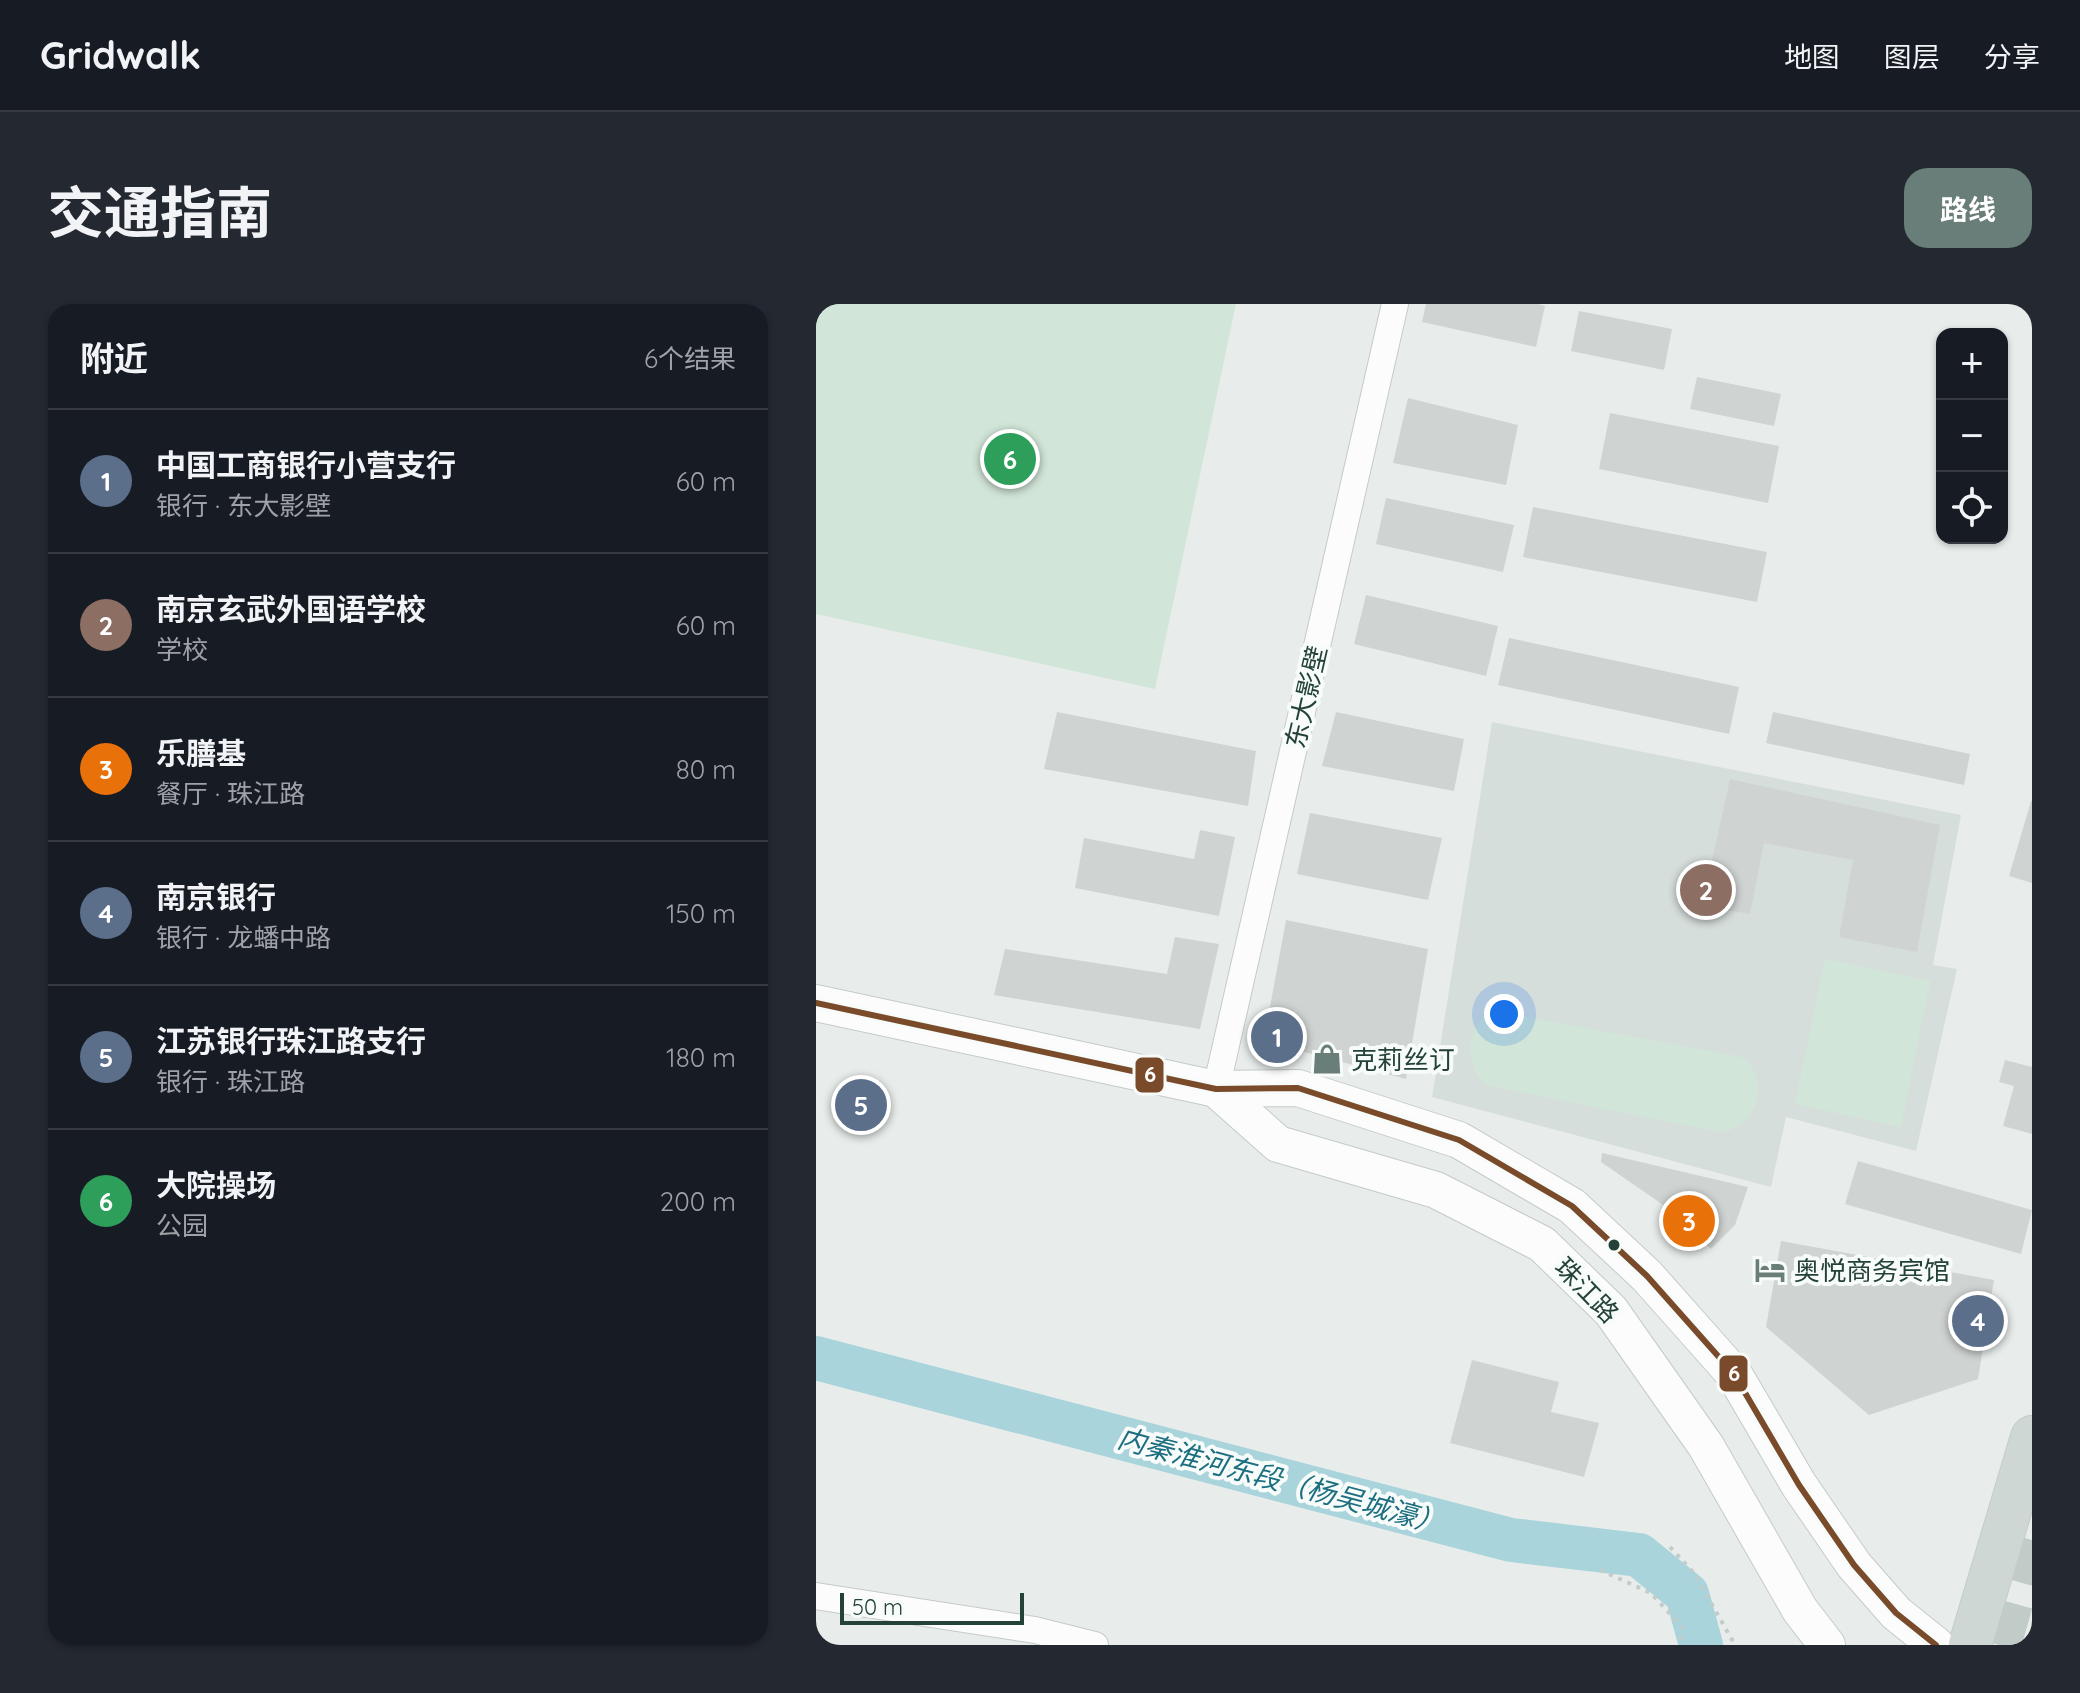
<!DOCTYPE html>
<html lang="zh">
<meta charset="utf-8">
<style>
body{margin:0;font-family:Quicksand,"Noto Sans SC",sans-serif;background:#242831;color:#f1f3f6}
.controls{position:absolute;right:24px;top:24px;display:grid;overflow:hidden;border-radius:16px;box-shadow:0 2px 6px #0004}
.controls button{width:72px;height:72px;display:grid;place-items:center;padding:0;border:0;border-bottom:2px solid #363941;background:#171b24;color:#f1f3f6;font:40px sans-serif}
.scale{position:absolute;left:24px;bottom:20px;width:184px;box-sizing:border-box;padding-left:8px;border:4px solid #24423a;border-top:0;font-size:22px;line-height:28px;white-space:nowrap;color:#24423a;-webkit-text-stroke:6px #f7fbf9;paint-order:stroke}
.you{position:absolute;left:688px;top:710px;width:28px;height:28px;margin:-20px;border:6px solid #fff;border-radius:50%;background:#1a73e8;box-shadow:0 0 0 12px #1a73e833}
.badge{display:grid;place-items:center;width:52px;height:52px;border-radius:50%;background:#697e78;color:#fff;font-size:26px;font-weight:700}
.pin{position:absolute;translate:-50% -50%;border:4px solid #fff;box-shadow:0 2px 8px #0006}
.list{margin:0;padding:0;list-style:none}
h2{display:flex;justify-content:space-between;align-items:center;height:104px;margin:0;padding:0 32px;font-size:34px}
h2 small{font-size:26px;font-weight:400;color:#9ea1a6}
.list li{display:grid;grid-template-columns:52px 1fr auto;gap:24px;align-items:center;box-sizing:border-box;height:144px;padding:0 32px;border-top:2px solid #363941}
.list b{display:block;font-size:30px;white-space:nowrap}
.list p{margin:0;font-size:26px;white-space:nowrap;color:#9ea1a6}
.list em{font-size:26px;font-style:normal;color:#9ea1a6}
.icon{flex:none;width:44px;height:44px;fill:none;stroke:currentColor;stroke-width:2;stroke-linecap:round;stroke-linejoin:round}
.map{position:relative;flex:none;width:1216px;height:1341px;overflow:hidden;border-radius:24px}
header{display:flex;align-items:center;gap:48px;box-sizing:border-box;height:112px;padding:0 40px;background:#171b24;border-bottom:2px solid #363941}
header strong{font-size:38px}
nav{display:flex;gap:44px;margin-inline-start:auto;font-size:28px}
.intro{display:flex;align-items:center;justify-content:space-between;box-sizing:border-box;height:192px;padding:0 48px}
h1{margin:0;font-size:56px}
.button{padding:20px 36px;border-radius:24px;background:#697e78;color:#fff;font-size:28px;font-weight:700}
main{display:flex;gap:48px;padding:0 48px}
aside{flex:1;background:#171b24;border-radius:24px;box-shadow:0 2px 6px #0004}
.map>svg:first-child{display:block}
</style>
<header>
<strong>Gridwalk</strong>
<nav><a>地图</a><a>图层</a><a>分享</a></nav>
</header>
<div class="intro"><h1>交通指南</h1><a class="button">路线</a></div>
<main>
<aside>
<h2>附近<small>6个结果</small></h2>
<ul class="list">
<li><span class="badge" style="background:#5c6f8a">1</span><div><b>中国工商银行小营支行</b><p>银行 · 东大影壁</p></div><em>60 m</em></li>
<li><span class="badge" style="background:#8d6e63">2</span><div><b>南京玄武外国语学校</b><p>学校</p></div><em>60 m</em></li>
<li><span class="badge" style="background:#e8710a">3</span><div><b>乐膳基</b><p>餐厅 · 珠江路</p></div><em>80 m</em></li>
<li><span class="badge" style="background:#5c6f8a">4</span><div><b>南京银行</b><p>银行 · 龙蟠中路</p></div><em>150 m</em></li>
<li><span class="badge" style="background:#5c6f8a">5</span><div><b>江苏银行珠江路支行</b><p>银行 · 珠江路</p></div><em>180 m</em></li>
<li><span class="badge" style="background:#2e9e5b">6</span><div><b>大院操场</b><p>公园</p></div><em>200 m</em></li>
</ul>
</aside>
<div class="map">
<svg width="1216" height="1341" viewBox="0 0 1216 1341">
<rect width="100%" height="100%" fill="#e8edeb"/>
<path fill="#d6dedb" d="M676,418L1145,511L1117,661L1141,665L1100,847L970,813L955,883L616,793Z"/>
<g fill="#d1e6d8">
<path d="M0,0H420L339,385L0,310Z"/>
<path d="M1009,655L1114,677L1085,823L979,800Z"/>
<path d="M677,707L926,753C956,775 941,825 904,828L670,781C648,759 647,723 677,707Z"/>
</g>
<path fill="#a9d4db" d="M864,1285L871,1290L904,1341H870Z"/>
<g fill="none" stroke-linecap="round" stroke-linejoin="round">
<path stroke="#a9d4db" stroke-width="44" d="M0,1054L695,1236L823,1251L871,1290L885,1341"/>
</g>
<g fill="#cfd4d2">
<path d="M610,0H722L729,2L720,43L606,18Z"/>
<path d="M763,7L856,25L848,66L755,47Z"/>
<path d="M881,73L965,90L958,122L874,105Z"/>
<path d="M592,94L702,121L690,181L577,159Z"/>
<path d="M794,109L963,142L952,199L783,165Z"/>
<path d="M570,194L698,221L687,268L560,240Z"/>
<path d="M717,203L951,248L941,298L707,253Z"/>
<path d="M550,291L682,322L670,372L538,340Z"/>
<path d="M693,334L923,383L913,430L682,381Z"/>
<path d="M241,408L440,447L432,502L228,465Z"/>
<path d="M520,408L648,435L638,487L506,462Z"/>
<path d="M957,408L1154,450L1148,481L950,439Z"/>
<path d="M914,475L1124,521L1101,648L1023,633L1037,556L948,539L934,610L886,602Z"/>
<path d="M1215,497H1216V579L1193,572Z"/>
<path d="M494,509L626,534L612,596L481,570Z"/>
<path d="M384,526L419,533L403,612L259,584L268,534L378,555Z"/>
<path d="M470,616L612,645L590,775L481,746L454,703Z"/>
<path d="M359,633L403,640L384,725L178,691L189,645L351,670Z"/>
<path d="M1189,756L1216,763V830L1187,822L1198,782L1183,778Z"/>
<path d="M786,849L932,883L919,921L895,945L856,907L785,858Z"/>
<path d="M1042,857L1216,906L1205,950L1029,900Z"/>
<path d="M965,937L1178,976L1162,1075L1053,1111L950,1023Z"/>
<path d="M656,1056L743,1078L735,1108L783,1119L768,1173L634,1139Z"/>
</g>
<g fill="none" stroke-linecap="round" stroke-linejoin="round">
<path stroke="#c1cbc8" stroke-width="44" stroke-dasharray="44 22" stroke-linecap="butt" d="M1183,1341L1216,1224"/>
<g stroke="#c5cac8" stroke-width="28">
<g id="minor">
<path d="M400,785L579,0"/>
<path d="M0,1292L219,1326L279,1341"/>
</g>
</g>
<g stroke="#c3cbc8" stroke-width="38">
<g id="secondary">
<path d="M0,699L400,785L482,784L643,836L756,902L831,972L918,1070L983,1181L1038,1261L1080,1309L1120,1341"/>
<path d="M400,785L462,840L620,886L726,940L795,1007L890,1142L984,1306L1011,1341"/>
</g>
</g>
<g stroke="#c3ccc9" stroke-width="44">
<path id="primary" d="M1154,1341L1216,1133"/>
</g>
<g stroke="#c3ccca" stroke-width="4" stroke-dasharray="4 6" stroke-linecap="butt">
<path d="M854,1243L878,1269L919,1341"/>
<path d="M784,1266L835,1289L865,1322L864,1341"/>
</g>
<use href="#minor" stroke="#fcfcfc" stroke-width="26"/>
<use href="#secondary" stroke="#fcfcfc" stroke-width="36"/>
<use href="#primary" stroke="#cfd7d5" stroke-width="42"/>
<g stroke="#f7fbf9" stroke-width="12">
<path id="bus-1" d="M0,699L400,785L482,784L643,836L756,902L831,972L918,1070L983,1181L1038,1261L1080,1309L1120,1341"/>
</g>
<use href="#bus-1" stroke="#7a4b2a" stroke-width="6"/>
</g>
<defs>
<g id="shop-bare" transform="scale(2.4)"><path d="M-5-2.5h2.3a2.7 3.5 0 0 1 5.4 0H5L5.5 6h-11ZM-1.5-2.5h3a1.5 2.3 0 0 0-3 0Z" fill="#697e78" stroke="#f7fbf9" stroke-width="2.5" paint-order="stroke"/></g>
<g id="hotel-bare" transform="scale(2.4)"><path d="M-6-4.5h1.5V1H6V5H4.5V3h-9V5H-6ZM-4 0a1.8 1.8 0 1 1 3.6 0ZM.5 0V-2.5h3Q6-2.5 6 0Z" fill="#697e78" stroke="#f7fbf9" stroke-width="2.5" paint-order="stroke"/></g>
</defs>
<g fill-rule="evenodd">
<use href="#shop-bare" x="511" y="755"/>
<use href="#hotel-bare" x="954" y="966"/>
</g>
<circle fill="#24423a" stroke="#f7fbf9" stroke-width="3" cx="798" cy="941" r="7"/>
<g text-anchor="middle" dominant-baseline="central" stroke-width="8" stroke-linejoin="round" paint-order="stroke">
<g font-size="26" fill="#24423a" stroke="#f7fbf9">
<text transform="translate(490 393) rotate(-77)">东大影壁</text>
<text transform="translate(771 986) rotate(46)">珠江路</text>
</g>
<g font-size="26" fill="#24423a" stroke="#f7fbf9" text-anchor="start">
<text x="535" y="755">克莉丝订</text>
<text x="978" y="966">奥悦商务宾馆</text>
</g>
<g font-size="28" font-style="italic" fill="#1c6f80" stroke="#f7fbf9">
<text transform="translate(465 1176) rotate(15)">内秦淮河东段（杨吴城濠）</text>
</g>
</g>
<g stroke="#f7fbf9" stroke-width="3">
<rect x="318" y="752" width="31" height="38" rx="8" fill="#7a4b2a"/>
<rect x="902" y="1050" width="31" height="39" rx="8" fill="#7a4b2a"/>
</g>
<g font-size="22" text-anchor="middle" font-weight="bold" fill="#fff">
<text x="334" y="778">6</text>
<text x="918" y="1077">6</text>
</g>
</svg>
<div class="controls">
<button>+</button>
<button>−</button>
<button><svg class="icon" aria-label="locate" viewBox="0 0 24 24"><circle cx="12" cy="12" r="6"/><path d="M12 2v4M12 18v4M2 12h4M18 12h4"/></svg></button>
</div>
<div class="scale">50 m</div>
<div class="you"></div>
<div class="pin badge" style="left:461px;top:733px;background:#5c6f8a">1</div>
<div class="pin badge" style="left:890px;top:586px;background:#8d6e63">2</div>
<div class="pin badge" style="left:873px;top:917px;background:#e8710a">3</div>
<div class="pin badge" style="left:1162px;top:1017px;background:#5c6f8a">4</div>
<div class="pin badge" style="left:45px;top:801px;background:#5c6f8a">5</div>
<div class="pin badge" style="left:194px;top:155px;background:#2e9e5b">6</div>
</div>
</main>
